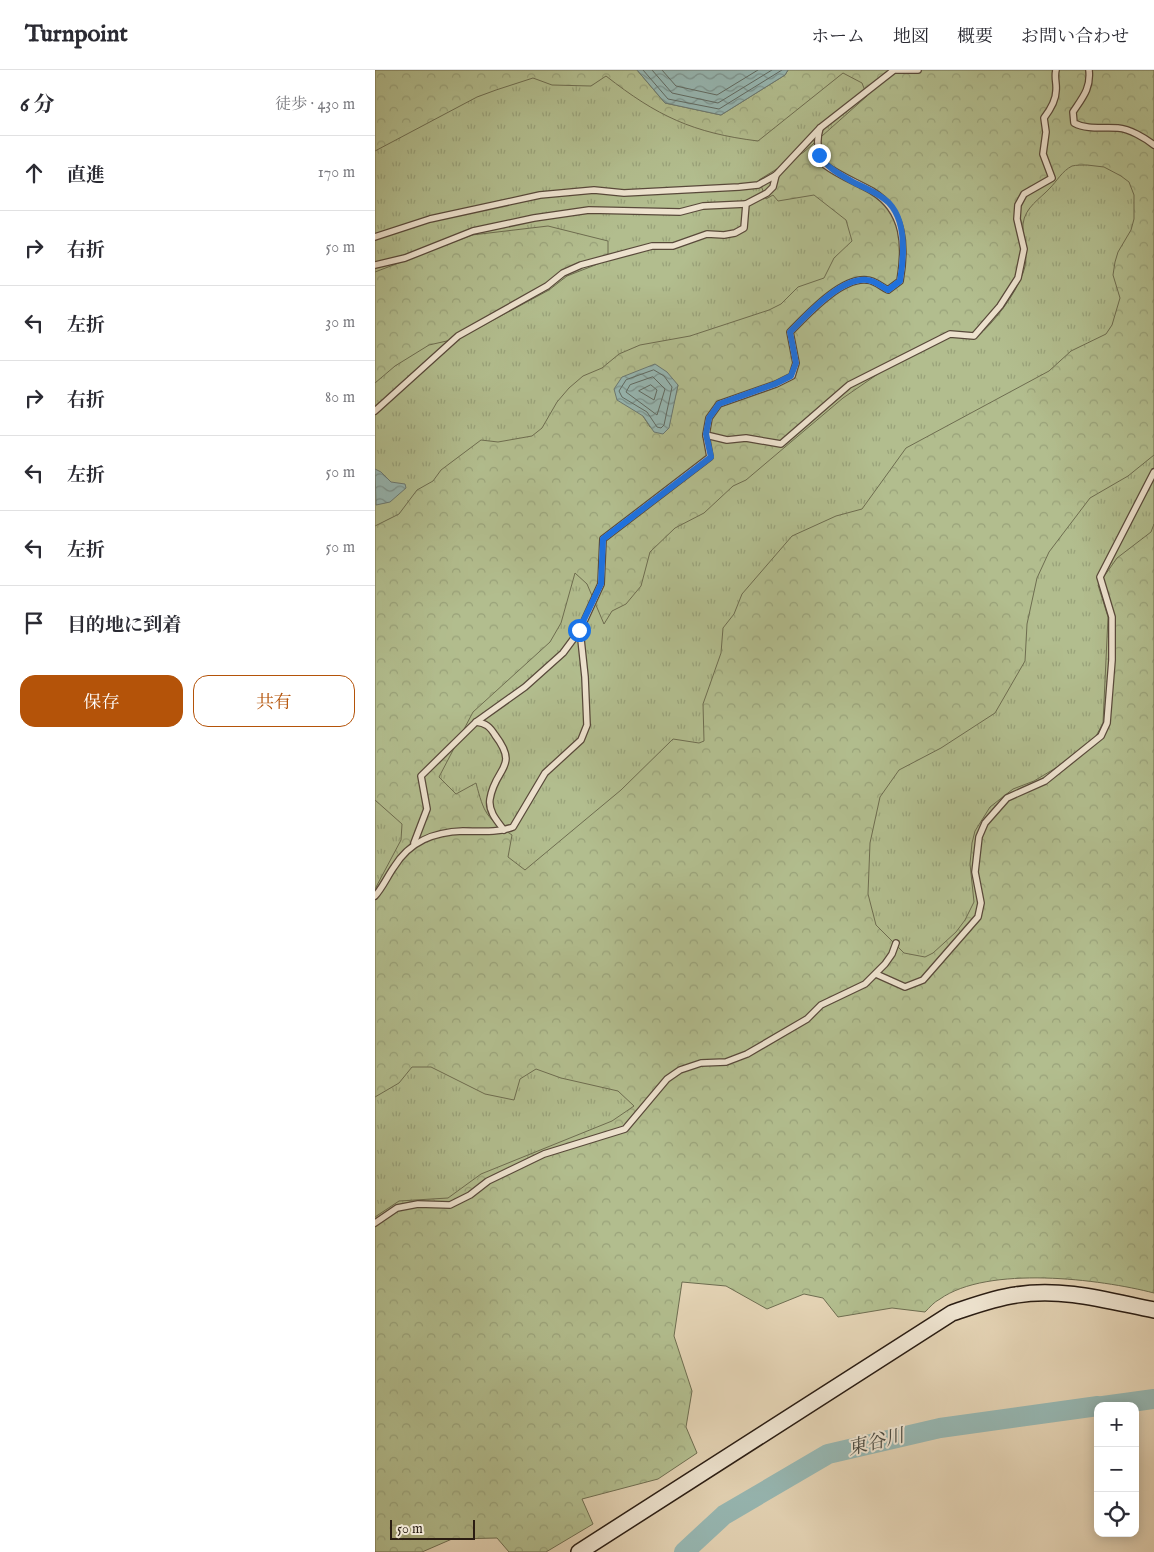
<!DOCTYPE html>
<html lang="ja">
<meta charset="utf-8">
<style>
body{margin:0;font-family:"IM FELL English","Noto Serif JP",serif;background:#f7f7f7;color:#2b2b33}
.controls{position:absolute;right:15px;bottom:15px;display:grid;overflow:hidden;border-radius:10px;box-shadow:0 2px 12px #0003}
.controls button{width:45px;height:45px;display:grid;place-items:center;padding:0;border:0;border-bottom:1px solid #e1e1e2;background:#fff;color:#2b2b33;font:25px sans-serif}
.scale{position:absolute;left:15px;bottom:12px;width:85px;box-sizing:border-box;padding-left:5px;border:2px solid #2b1d13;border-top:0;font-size:14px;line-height:18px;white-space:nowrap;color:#2b1d13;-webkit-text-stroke:4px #ede2ce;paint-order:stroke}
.stop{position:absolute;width:15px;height:15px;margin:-11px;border:4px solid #1a73e8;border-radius:50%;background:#fff}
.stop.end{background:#1a73e8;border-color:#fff;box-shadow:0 1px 5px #0008}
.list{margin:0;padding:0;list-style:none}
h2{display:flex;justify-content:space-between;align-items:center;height:65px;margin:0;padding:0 20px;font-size:21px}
h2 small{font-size:16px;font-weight:400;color:#7c7c81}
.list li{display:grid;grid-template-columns:32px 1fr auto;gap:15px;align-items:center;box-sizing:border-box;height:75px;padding:0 20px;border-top:1px solid #e1e1e2}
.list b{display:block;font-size:19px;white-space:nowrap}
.list em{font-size:16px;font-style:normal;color:#7c7c81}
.actions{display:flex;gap:10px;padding:15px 20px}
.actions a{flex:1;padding:11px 0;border:1px solid #b45309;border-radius:15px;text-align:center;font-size:18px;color:#b45309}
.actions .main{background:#b45309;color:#fff}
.icon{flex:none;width:28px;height:28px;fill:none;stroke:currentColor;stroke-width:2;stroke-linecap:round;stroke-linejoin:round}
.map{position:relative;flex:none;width:779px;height:1482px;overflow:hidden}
header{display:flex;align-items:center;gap:30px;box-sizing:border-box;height:70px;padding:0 25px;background:#fff;border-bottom:1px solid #e1e1e2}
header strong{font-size:24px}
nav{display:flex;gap:28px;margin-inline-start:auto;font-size:18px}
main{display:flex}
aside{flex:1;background:#fff}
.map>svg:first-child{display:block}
</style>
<header>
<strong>Turnpoint</strong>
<nav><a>ホーム</a><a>地図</a><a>概要</a><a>お問い合わせ</a></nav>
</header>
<main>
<aside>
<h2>6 分<small>徒歩 · 430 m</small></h2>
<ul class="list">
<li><svg class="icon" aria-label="ahead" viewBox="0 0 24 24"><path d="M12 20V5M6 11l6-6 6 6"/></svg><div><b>直進</b></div><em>170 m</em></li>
<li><svg class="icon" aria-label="right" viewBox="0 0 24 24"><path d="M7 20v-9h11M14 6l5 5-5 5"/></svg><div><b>右折</b></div><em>50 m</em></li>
<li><svg class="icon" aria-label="left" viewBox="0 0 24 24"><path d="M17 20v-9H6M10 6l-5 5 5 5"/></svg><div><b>左折</b></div><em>30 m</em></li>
<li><svg class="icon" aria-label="right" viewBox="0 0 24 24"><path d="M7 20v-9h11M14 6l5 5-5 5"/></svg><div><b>右折</b></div><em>80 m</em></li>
<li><svg class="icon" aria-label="left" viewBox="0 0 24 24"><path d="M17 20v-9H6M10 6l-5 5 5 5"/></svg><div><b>左折</b></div><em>50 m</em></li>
<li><svg class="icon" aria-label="left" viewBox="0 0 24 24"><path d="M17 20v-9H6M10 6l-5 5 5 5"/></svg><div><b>左折</b></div><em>50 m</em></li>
<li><svg class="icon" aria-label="arrive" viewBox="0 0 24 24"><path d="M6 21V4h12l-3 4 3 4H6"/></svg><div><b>目的地に到着</b></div></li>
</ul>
<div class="actions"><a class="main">保存</a><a>共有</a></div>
</aside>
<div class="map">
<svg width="779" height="1482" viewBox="0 0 779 1482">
<defs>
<pattern id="grass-tufts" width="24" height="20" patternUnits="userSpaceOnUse" patternTransform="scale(1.25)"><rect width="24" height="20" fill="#b2bd8e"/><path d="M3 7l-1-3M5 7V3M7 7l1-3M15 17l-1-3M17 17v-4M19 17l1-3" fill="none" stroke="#99a27a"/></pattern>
<pattern id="forest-crowns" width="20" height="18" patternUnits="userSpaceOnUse" patternTransform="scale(1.25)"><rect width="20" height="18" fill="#b2bd8e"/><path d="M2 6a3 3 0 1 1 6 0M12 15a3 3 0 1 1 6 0" fill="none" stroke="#99a27a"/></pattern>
<pattern id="water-waves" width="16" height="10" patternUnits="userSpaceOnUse" patternTransform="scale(1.25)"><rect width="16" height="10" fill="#96b6b1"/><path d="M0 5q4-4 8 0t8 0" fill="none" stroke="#7b938f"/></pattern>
</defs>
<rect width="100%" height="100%" fill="#e3d2b3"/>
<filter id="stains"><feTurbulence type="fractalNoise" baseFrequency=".004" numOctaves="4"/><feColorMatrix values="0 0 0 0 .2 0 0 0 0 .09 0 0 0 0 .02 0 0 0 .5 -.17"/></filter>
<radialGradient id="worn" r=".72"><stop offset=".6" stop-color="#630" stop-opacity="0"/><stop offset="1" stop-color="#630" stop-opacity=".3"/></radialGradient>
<path fill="url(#grass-tufts)" stroke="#6e6d50" d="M0,0H779V588L562,981L0,1220Z"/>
<g fill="url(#forest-crowns)" stroke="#6e6d50" fill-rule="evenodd">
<path d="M0,0H262L290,33L346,45L410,5L413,0H779V385L753,406L715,428L674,482L662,508L652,554L650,591L620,643L566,678L524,700L505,727L495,773L493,824L501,855L529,883L550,887L558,883L581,862L590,850L599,832L595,794L597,773L600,761L615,737L638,719L659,711L684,696L720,668L728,653L733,547L723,515L742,488L776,462L779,454V1223C725,1209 613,1195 565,1229C559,1232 555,1237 550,1242L517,1238L463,1247L448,1228L429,1224L392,1239L351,1216L307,1212L299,1266L317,1321L311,1357L322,1383L283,1409L207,1429L218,1454L171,1482H134L122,1468L77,1469L47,1482H0V1147L24,1131L73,1128L106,1104L237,1051L259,1036L243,1021L186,1008L161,999L145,1009L139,1030L110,1024L56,997H37L24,1013L0,1027V819L26,770L27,754L0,730V456L24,444L42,420L58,411L66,400L106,370L123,372L157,366L167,358L182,332L194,318L208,306L227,298L244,284L265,275L315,266L394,240L406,234L423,217L449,208L459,188L477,171L471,150L439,125L403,131L398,125L391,129L384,110L429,82L492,26L487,13L468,3L383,71C318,63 282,46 231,6L216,16L177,15L158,8L121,20L102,27L0,81ZM712,95L729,97L746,106L754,112L759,125V149L756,160L743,182L740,192L738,205L745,228L737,255L731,264L696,281L674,301L531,378L487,439L461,446L417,466L367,524L359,544L348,558L346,583L328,634L329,671L324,673L298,669L246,720L150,800L133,787L137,765C111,748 109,743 101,713L81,724L64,707L98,642L175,572L186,553L200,503L212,514L229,554L237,541L251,534L266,516L275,482L300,458L329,443L358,416L371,410L468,328L513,297L575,267L601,268C620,251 639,227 648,203C655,186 647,171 648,154C650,137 665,129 675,118C682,111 687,101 697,96C701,95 707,95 712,95ZM303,315L293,358L275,357L268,346Z"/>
<path d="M173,156L233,171V190L192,206L174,220L85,268L54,275L20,296L0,313V202L97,165Z"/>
</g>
<g fill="url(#water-waves)" stroke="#6b7972">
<path d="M262,0H413L410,5L346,45L290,33Z"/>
<path d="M280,294L292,302L303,315L294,358L288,364L279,362L268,346L242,330L239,319L247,307Z"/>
<path d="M0,399L6,402L16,412L30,414L31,418L15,432L1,435Z"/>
</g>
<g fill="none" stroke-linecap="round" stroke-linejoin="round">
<g stroke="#606a62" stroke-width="1">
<path d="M268,0L293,29L344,39L407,0"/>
<path d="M277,0L297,23L343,33L397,0"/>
<path d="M287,0L301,16L342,25L383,0"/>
<path d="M279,300L289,306L297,317L289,355L286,358L282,357L272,342L247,327L244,321L251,310Z"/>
<path d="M278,307L290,319L282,345L251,322L255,315Z"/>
<path d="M276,315L282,320L279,330L264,321Z"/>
</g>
<g stroke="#96b6b1" stroke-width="20">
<path d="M728,1336L779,1329"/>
<path d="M309,1482L349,1445L453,1384L565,1358L723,1336"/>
</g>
<g stroke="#594a3b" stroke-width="8">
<g id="lane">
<path d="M714,0C716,18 708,27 698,42L699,53C712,60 728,57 743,58C755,59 770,68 779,75"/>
<path d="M0,167L55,149L165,125L219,120L249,123L364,117L383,115L401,105"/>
<path d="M0,195L30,188L98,161L159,148L214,140L305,142L328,136L371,134"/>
<path d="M0,341L83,266L172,216L188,203L206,195L277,176H298L332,164L349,165L360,163L369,158L371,134L392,123L398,117L401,105L445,58L519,0H543"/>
<path d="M331,365L352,370L371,368L406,374L474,315L575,264L599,266L625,236L643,208L649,179L642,149L643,135L649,124L677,108L668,84L671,62L669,48C675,40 681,31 681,21C682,13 679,8 681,0"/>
<path d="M101,652C111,653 115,657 120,665C145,698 120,697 115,729C113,741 122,751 129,760"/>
<path d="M39,773L52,739L46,706L101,652L150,617L188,583L205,560"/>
<path d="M0,826C8,817 12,807 19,797C35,771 59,762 88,761C104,761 123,763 138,757L170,703L206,670L212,655L210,607L205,560L226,514L228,469L335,387L331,365L334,348L344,334L401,314L417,306L421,293L415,262C432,245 466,207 492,210C499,210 507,217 513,220L525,211C531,176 530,141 497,121C481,112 465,106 450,95C442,83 441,71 445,58"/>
<path d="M501,904L530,917L548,910L603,847L606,833L600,802L604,767L610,753L632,728L670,711L726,666L732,653L737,590V547L725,507L779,402"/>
<path d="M0,1153L22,1138L43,1134L75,1135L95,1125L113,1111L169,1084L250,1059L292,1009L305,1000L326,993L351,992L372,984L432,949L446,935L490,914L510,894L517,884L521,873"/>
</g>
</g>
<g stroke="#2b1d13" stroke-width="18">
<path id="secondary" d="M204,1482L577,1243C598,1236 619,1228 641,1225C687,1217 734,1231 779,1240"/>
</g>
<use href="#lane" stroke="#ede2ce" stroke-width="5.5"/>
<use href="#secondary" stroke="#ede2ce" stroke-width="15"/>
</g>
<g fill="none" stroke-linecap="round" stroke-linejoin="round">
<path stroke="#1a73e8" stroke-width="6" d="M204,560L226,514L228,469L336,387L331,364L334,348L344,334L400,314L416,306L421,293L415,262C432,245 466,207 492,210C499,210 507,217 513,220L525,211C529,187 532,152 514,133C505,124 491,118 480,113C466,105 453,99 444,85"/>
</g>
<g text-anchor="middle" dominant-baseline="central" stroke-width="4" stroke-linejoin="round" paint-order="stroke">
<g font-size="19" font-style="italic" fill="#4b4b42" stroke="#ede2ce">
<text transform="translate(501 1373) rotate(-14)">東谷川</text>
</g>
</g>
<rect width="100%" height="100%" filter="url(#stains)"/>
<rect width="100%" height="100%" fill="url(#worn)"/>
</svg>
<div class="controls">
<button>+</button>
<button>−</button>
<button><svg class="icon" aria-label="locate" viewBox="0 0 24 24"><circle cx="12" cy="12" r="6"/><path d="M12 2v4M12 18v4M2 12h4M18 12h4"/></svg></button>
</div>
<div class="scale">50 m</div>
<div class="stop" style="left:204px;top:560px"></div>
<div class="stop end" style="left:444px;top:85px"></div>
</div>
</main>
